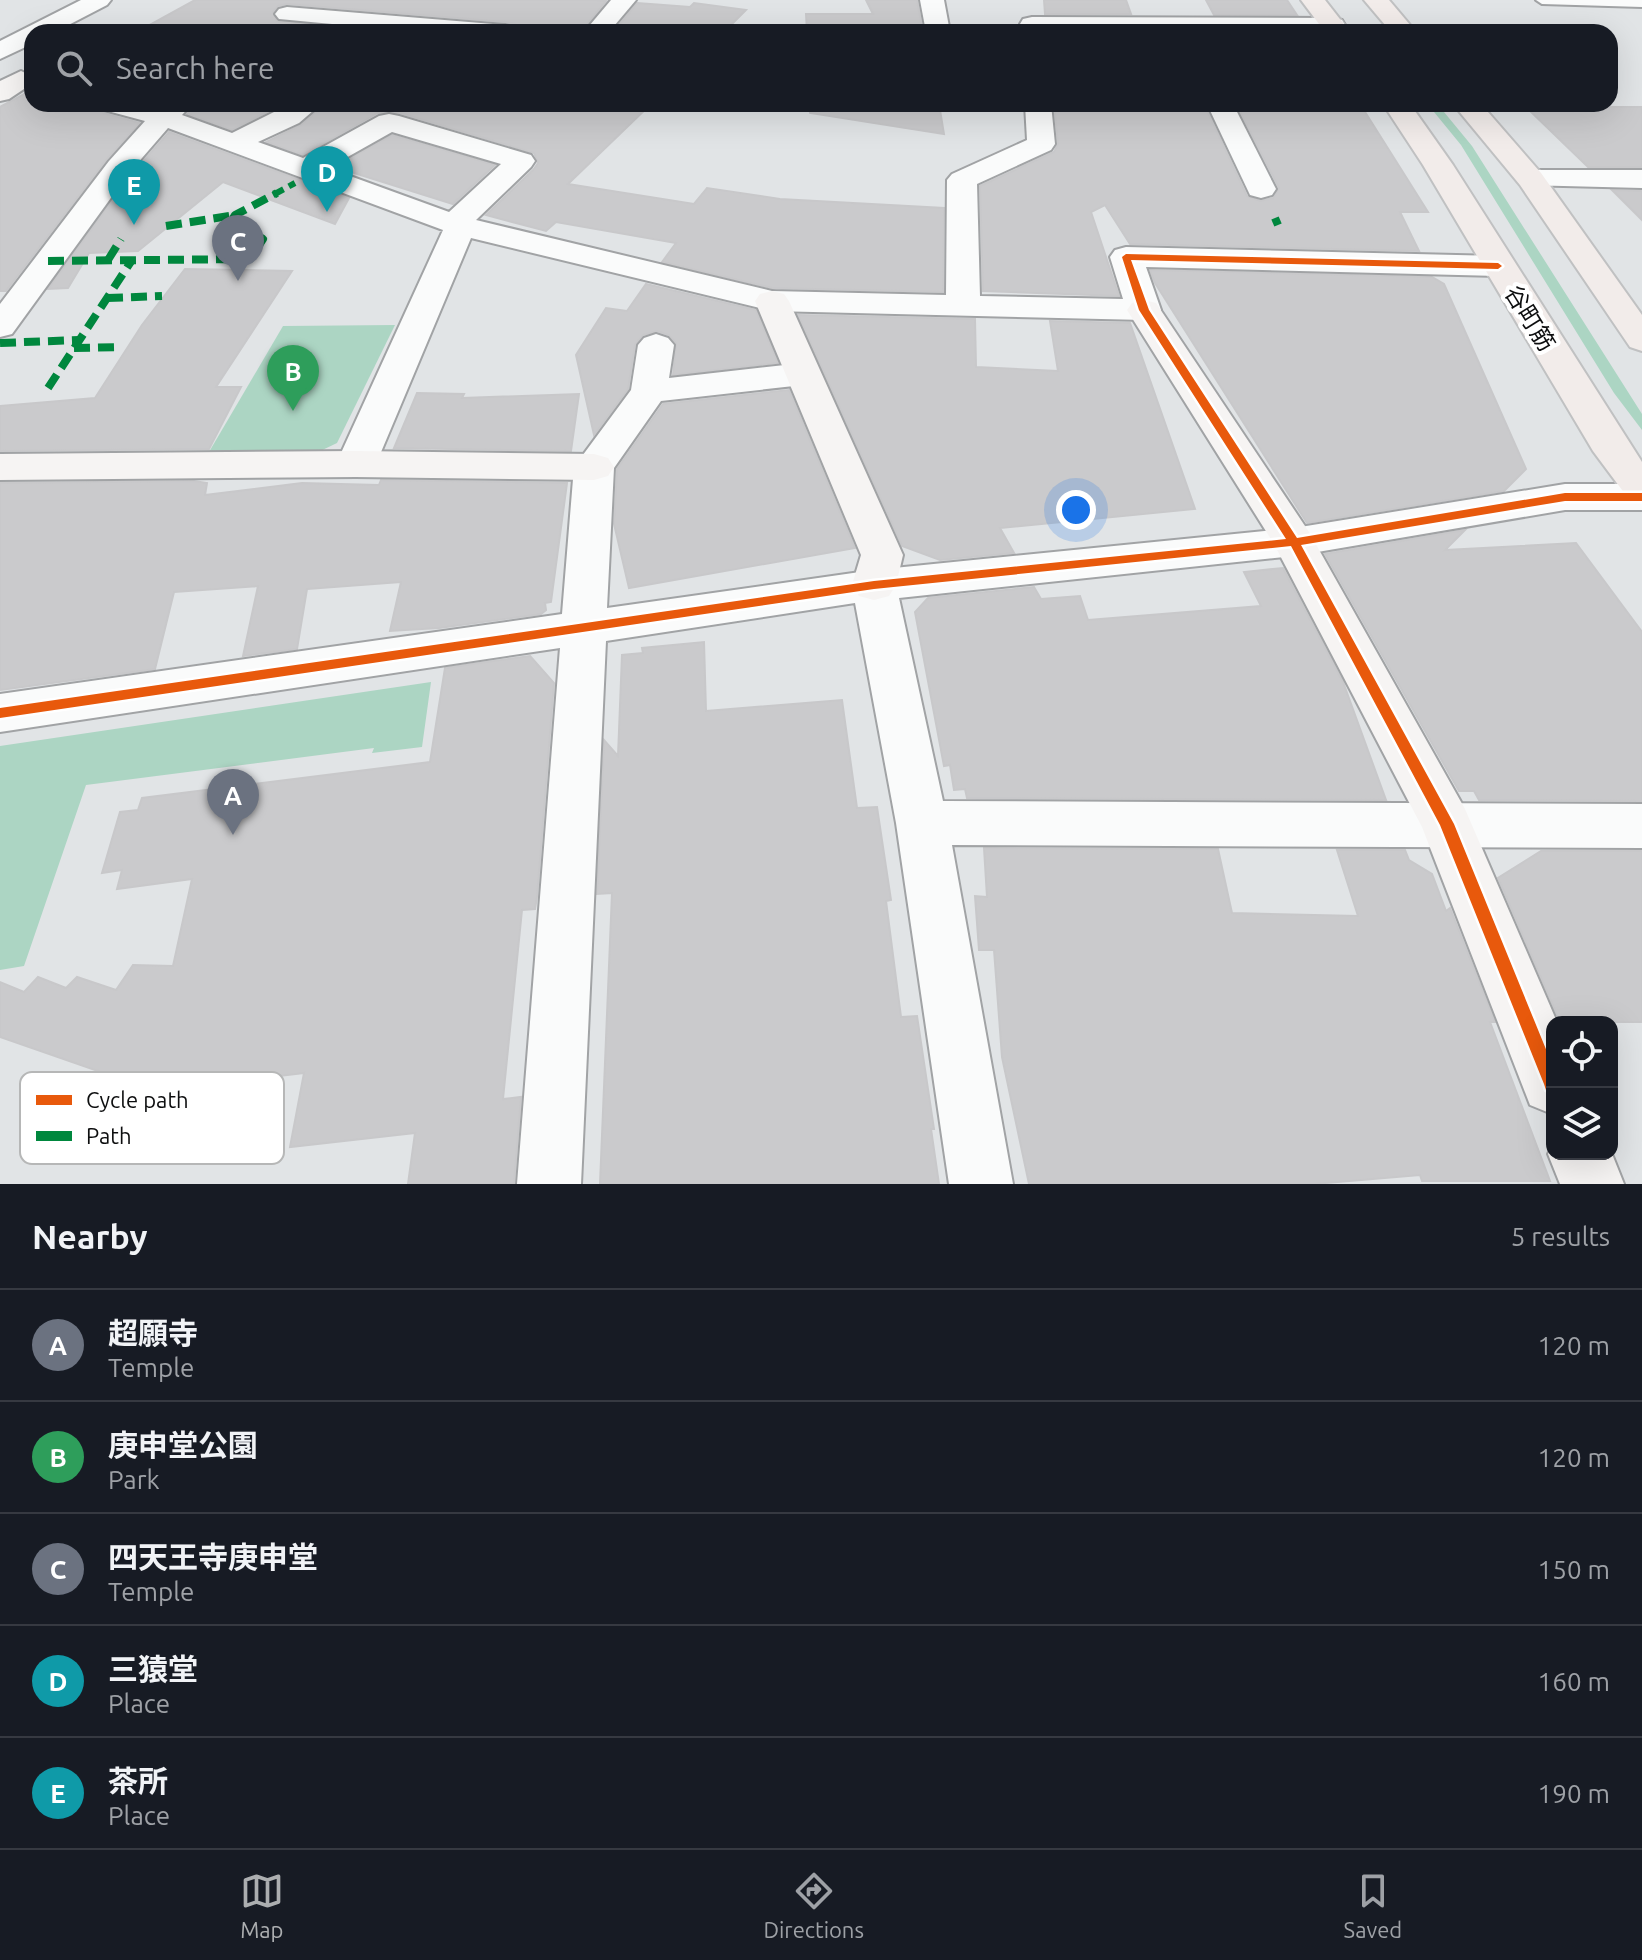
<!DOCTYPE html>
<meta charset="utf-8">
<style>
body{margin:0;font-family:Ubuntu,"Noto Sans JP",sans-serif;background:#242831;color:#f1f3f6}
.controls{position:absolute;right:24px;bottom:24px;display:grid;overflow:hidden;border-radius:16px;box-shadow:0 8px 32px #0002}
.controls button{width:72px;height:72px;display:grid;place-items:center;padding:0;border:0;border-bottom:2px solid #363941;background:#171b24;color:#f1f3f6;font:40px sans-serif}
.you{position:absolute;left:1076px;top:510px;width:28px;height:28px;margin:-20px;border:6px solid #fff;border-radius:50%;background:#1a73e8;box-shadow:0 0 0 12px #1a73e833}
.badge{display:grid;place-items:center;width:52px;height:52px;border-radius:50%;background:#acaeb0;color:#fff;font-size:26px;font-weight:700}
.pin{position:absolute;translate:-50% -66px;filter:drop-shadow(0 2px 4px #0008)}
.pin::after{content:'';position:absolute;top:42px;width:28px;height:24px;background:inherit;clip-path:polygon(0 0,100% 0,50% 100%)}
.list{margin:0;padding:0;list-style:none}
h2{display:flex;justify-content:space-between;align-items:center;height:104px;margin:0;padding:0 32px;font-size:34px}
h2 small{font-size:26px;font-weight:400;color:#9ea1a6}
.list li{display:grid;grid-template-columns:52px 1fr auto;gap:24px;align-items:center;box-sizing:border-box;height:112px;padding:0 32px;border-top:2px solid #363941}
.list b{display:block;font-size:30px;white-space:nowrap}
.list p{margin:0;font-size:26px;white-space:nowrap;color:#9ea1a6}
.list em{font-size:26px;font-style:normal;color:#9ea1a6}
.icon{flex:none;width:44px;height:44px;fill:none;stroke:currentColor;stroke-width:2;stroke-linecap:round;stroke-linejoin:round}
.map{position:relative;flex:none;width:1642px;height:1184px;overflow:hidden}
.search{position:absolute;background:#171b24;box-shadow:0 8px 32px #0002;left:24px;right:24px;top:24px;height:88px;display:flex;align-items:center;gap:20px;box-sizing:border-box;padding:0 28px;border-radius:24px;color:#9ea1a6;font-size:30px}
.sheet{height:664px;background:#171b24}
nav{display:flex;justify-content:space-around;align-items:center;box-sizing:border-box;height:112px;border-top:2px solid #363941;background:#171b24;font-size:22px;color:#9ea1a6}
nav a{display:grid;justify-items:center;gap:4px}
nav .on{color:#acaeb0}
.map>svg:first-child{display:block}
</style>
<div class="map">
<svg width="1642" height="1184" viewBox="0 0 1642 1184">
<rect width="100%" height="100%" fill="#e1e4e6"/>
<g fill="#acd5c3">
<path d="M1434,112H1444L1472,146L1642,414V430L1614,393L1461,145Z"/>
<path d="M395,325L337,443L314,454L209,452L283,326Z"/>
<path d="M431,682L422,747L372,753L374,748L86,785L24,966L0,970V746Z"/>
</g>
<g fill="#cacacc" stroke="#c8c8ca" stroke-width="2">
<path d="M195,0H596L606,1L581,32H520L515,24L505,22L287,4L278,6L273,12L277,21L385,32H137Z"/>
<path d="M866,0H917L923,32H807L806,14H873Z"/>
<path d="M1044,0H1126L1131,14H1045Z"/>
<path d="M1206,0H1287L1297,15H1214Z"/>
<path d="M637,3L690,7L694,3L746,10L724,32H613Z"/>
<path d="M32,90V104H98L103,113L140,123L107,159L6,291H0V107Z"/>
<path d="M195,104H283L232,130L187,114Z"/>
<path d="M324,104H651L568,184L694,204L707,188L780,199L944,208L943,292L772,288L662,262L676,243L556,222L546,231L486,215L534,169L538,163L534,153L400,113H378L303,155L266,142L301,125Z"/>
<path d="M809,104H939L944,134L810,113Z"/>
<path d="M1054,104H1204L1247,196L1260,201L1273,198L1279,188L1236,104H1360L1428,212H1400L1419,251L1130,244L1105,205L1091,212L1119,296L983,291L980,186L1054,152L1058,144Z"/>
<path d="M1526,107H1642V167H1588Z"/>
<path d="M169,132L349,198L335,224L223,182L138,251L89,253L68,288L48,289L131,175Z"/>
<path d="M392,135L495,165L453,204L335,167Z"/>
<path d="M1612,190L1642,191V220Z"/>
<path d="M185,269L292,271L216,387H241L209,449L0,451V406L95,398L142,325Z"/>
<path d="M1150,270L1432,277L1444,284L1526,469L1504,491L1307,523L1155,283Z"/>
<path d="M646,284L756,310L778,363L673,375L676,343L669,335L657,331L643,335L635,345L628,389L594,435L576,355L606,308L627,311Z"/>
<path d="M798,315L975,319L976,367L1058,371L1050,321L1130,323L1195,509L1000,528L1014,553L940,560L902,546Z"/>
<path d="M789,390L855,548L629,588L614,524L617,469L663,404Z"/>
<path d="M417,393L464,394L462,398L579,394L571,451L394,448Z"/>
<path d="M381,480L567,483L551,602L545,603L546,610L541,614L439,628L390,631L401,582L307,589L297,649L243,656L258,586L174,592L155,669L0,690V483L194,481L207,483L205,495L302,483L379,485Z"/>
<path d="M1465,530L1445,550L1576,543L1642,632V801L1479,800L1474,791H1459L1325,554Z"/>
<path d="M1283,568L1343,682L1386,800L967,798L965,789L954,790L950,765L944,766L915,612L928,598L1034,587L1041,599L1080,596L1088,620L1261,606L1244,572Z"/>
<path d="M704,642L706,711L842,700L857,808L877,807L891,900L886,901L901,1017L917,1016L934,1129H931L939,1184H600L612,893L597,894L604,740L618,756L622,655L643,653L642,648Z"/>
<path d="M530,656L554,683L537,897L535,909L522,910L503,1099L521,1097L514,1184H408L415,1133L290,1147L304,1073L220,1083L212,1123L142,1096L144,1087L0,1037V982L24,992L38,977L66,988L77,977L116,990L133,965L173,966L192,879L117,889L122,870L102,873L120,812L138,810L142,798L430,762L445,668Z"/>
<path d="M984,848L1218,849L1232,913L1358,916L1337,850H1405L1409,860L1432,874L1446,911L1450,908L1495,1022H1490L1550,1181H1422L1420,1175L1314,1184H1029L1002,1057L994,950H979L975,896L987,897Z"/>
<path d="M1541,851H1642V1022H1560L1498,878Z"/>
</g>
<g fill="none" stroke-linecap="round" stroke-linejoin="round">
<g stroke="#a1a3a5" stroke-width="4">
<path id="lane" d="M1536,0H1642V7L1542,4Z"/>
</g>
<g stroke="#a1a3a5" stroke-width="4">
<g id="street">
<path d="M81,0H111L107,5L55,32H32V44L0,59V41Z"/>
<path d="M611,0H636L609,32H584Z"/>
<path d="M920,0H944L950,32H926Z"/>
<path d="M287,7L505,25L514,27L517,32H417L279,19L275,14L279,9Z"/>
<path d="M1032,17L1333,18L1342,20L1345,25L1342,30L1334,32L1023,29L1020,24L1023,19Z"/>
<path d="M101,104H145L158,107L162,104H192L182,115L232,133L290,104H321L299,123L258,142L303,158L379,116L389,114L399,116L531,155L535,161L531,167L476,220L772,291L946,295L947,180L952,174L1027,140L1025,104H1051L1055,144L1051,150L977,184L980,296L1123,299L1110,257L1115,250L1126,247L1498,256L1510,259L1514,266L1510,273L1498,276L1146,267L1161,310L1156,317L1144,320L772,311L471,238L376,464L370,473L356,477L342,473L336,464L443,230L168,128L129,173L12,334L0,337V304L109,161L145,121L104,110ZM392,132L501,164L449,212L328,168Z"/>
<path d="M1207,104H1233L1276,189L1272,195L1261,198L1250,195Z"/>
<path d="M1531,170H1642V188L1521,185L1516,179L1521,173Z"/>
<path d="M656,334L668,338L674,345L669,378L803,363L816,366L821,374L816,382L803,385L661,401L614,468L607,608L874,570L1294,528L1565,484H1642V510H1565L1294,556L899,598L943,801L1642,804V848L952,845L1013,1184H949L896,823L855,603L606,641L581,1184H517L560,648L0,732V694L562,614L574,467L631,390L638,345L644,338Z"/>
</g>
</g>
<g stroke="#a1a3a5" stroke-width="4">
<g id="secondary">
<path d="M21,71L32,76L30,85L9,99L0,101V81Z"/>
<path d="M772,291L784,294L789,301L903,555L896,585L889,596L874,600L859,596L852,585L861,555L755,301L760,294Z"/>
<path d="M1144,300L1156,303L1309,532L1465,809L1557,1022H1552V1114L1530,1105L1422,827L1274,544L1127,310L1132,303Z"/>
<path d="M356,451L594,454L608,458L614,467L608,476L594,480L356,477L0,480V454Z"/>
<path d="M1552,1145V1154H1612L1624,1184H1560L1548,1154Z"/>
</g>
</g>
<g stroke="#c0c1c2" stroke-width="4">
<g id="primary">
<path d="M1301,0H1325L1350,32H1325Z"/>
<path d="M1364,0H1389L1416,32H1391Z"/>
<path d="M1383,104H1410L1453,165L1642,462V502L1628,498L1593,451L1423,165Z"/>
<path d="M1453,104H1481L1541,173L1642,315V351L1630,347L1520,185Z"/>
</g>
</g>
<use href="#lane" fill="#fafbfb" fill-rule="evenodd"/>
<use href="#street" fill="#fafbfb" fill-rule="evenodd"/>
<use href="#secondary" fill="#f6f4f3" fill-rule="evenodd"/>
<use href="#primary" fill="#f2ecea" fill-rule="evenodd"/>
<path stroke="#00873e" stroke-width="6" stroke-dasharray="12 6" stroke-linecap="butt" d="M273,195L295,183"/>
<g stroke="#00873e" stroke-width="8" stroke-dasharray="16 8" stroke-linecap="butt">
<path d="M1275,218L1278,225"/>
<path d="M166,226L235,215"/>
<path d="M108,260L121,239"/>
<path d="M48,261L250,259L263,239L232,220L235,215L277,193"/>
<path d="M107,298L162,296"/>
<path d="M0,343L79,340"/>
<path d="M74,348L121,347"/>
<path d="M48,388L132,260"/>
</g>
<g stroke="#fff" stroke-width="5">
<path id="cycleway" d="M1126,254L1498,263L1502,266L1498,269L1131,260L1149,310L1297,538L1565,493H1642V501H1565L1301,545L1454,824L1552,1064V1092L1546,1090L1544,1084L1440,825L1291,546L874,589L0,718V708L874,581L1286,539L1139,310L1122,257Z"/>
</g>
<use href="#cycleway" fill="#e8590c" fill-rule="evenodd"/>
</g>
<g text-anchor="middle" dominant-baseline="central" stroke-width="8" stroke-linejoin="round" paint-order="stroke">
<g font-size="24" fill="#0d0e0f" stroke="#fff">
<text transform="translate(1530 318) rotate(58)">谷町筋</text>
</g>
</g>
<rect x="20" y="1072" width="264" height="92" rx="12" fill="#fff" stroke="#b6b7b7" stroke-width="2"/>
<rect x="36" y="1095" width="36" height="10" fill="#e8590c"/>
<rect x="36" y="1131" width="36" height="10" fill="#00873e"/>
<g font-size="22" fill="#0d0e0f">
<text x="86" y="1108">Cycle path</text>
<text x="86" y="1144">Path</text>
</g>
</svg>
<div class="controls">
<button><svg class="icon" aria-label="locate" viewBox="0 0 24 24"><circle cx="12" cy="12" r="6"/><path d="M12 2v4M12 18v4M2 12h4M18 12h4"/></svg></button>
<button><svg class="icon" aria-label="layers" viewBox="0 0 24 24"><path d="M12 4l9 5-9 5-9-5zM3 14l9 5 9-5"/></svg></button>
</div>
<div class="you"></div>
<div class="pin badge" style="left:233px;top:835px;background:#6b7280">A</div>
<div class="pin badge" style="left:293px;top:411px;background:#2e9e5b">B</div>
<div class="pin badge" style="left:238px;top:281px;background:#6b7280">C</div>
<div class="pin badge" style="left:327px;top:212px;background:#0f9aa8">D</div>
<div class="pin badge" style="left:134px;top:225px;background:#0f9aa8">E</div>
<div class="search"><svg class="icon" aria-label="search" viewBox="0 0 24 24"><circle cx="10" cy="10" r="6"/><path d="M15 15l6 6"/></svg>Search here</div>
</div>
<section class="sheet">
<h2>Nearby<small>5 results</small></h2>
<ul class="list">
<li><span class="badge" style="background:#6b7280">A</span><div><b>超願寺</b><p>Temple</p></div><em>120 m</em></li>
<li><span class="badge" style="background:#2e9e5b">B</span><div><b>庚申堂公園</b><p>Park</p></div><em>120 m</em></li>
<li><span class="badge" style="background:#6b7280">C</span><div><b>四天王寺庚申堂</b><p>Temple</p></div><em>150 m</em></li>
<li><span class="badge" style="background:#0f9aa8">D</span><div><b>三猿堂</b><p>Place</p></div><em>160 m</em></li>
<li><span class="badge" style="background:#0f9aa8">E</span><div><b>茶所</b><p>Place</p></div><em>190 m</em></li>
</ul>
</section>
<nav>
<a class="on"><svg class="icon" aria-label="map" viewBox="0 0 24 24"><path d="M3 6l6-2 6 2 6-2v14l-6 2-6-2-6 2zM9 4v14M15 6v14"/></svg>Map</a>
<a><svg class="icon" aria-label="directions" viewBox="0 0 24 24"><path d="M12 3l9 9-9 9-9-9zM9 14v-3h6M13 9l2 2-2 2"/></svg>Directions</a>
<a><svg class="icon" aria-label="saved" viewBox="0 0 24 24"><path d="M7 4h10v16l-5-4-5 4z"/></svg>Saved</a>
</nav>
